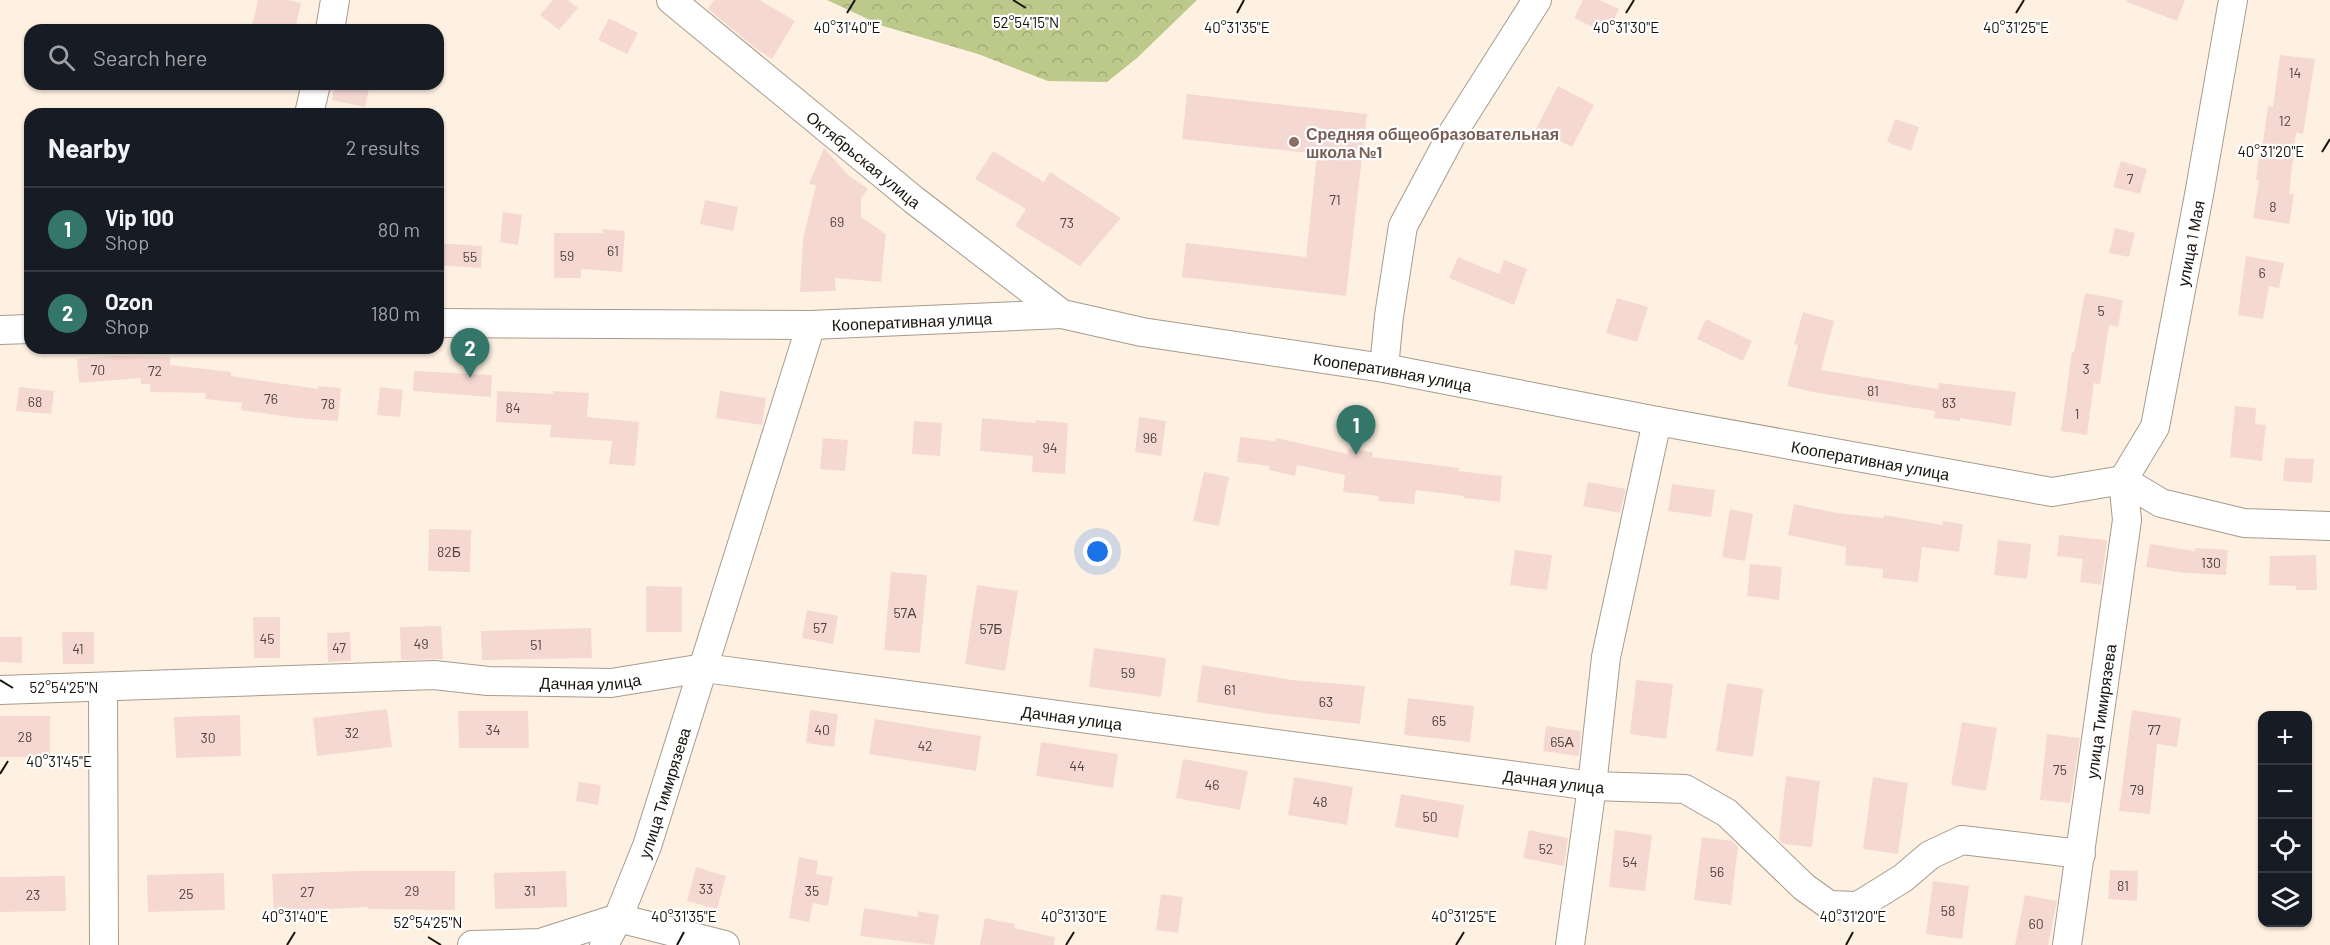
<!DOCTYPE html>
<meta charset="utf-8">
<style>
body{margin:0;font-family:Barlow,sans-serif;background:#20242c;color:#f1f3f6}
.controls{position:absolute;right:18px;bottom:18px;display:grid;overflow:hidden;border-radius:12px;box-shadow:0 2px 4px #0004}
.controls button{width:54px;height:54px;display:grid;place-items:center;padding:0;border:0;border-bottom:2px solid #363941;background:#171b24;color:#f1f3f6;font:30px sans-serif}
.you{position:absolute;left:1098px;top:552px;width:21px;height:21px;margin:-15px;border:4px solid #fff;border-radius:50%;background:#1a73e8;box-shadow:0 0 0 9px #1a73e833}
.badge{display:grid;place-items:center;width:39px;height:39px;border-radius:50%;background:#34776a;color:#fff;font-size:20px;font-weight:700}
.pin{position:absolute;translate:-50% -50px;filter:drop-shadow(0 2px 3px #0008)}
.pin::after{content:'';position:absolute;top:32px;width:21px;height:18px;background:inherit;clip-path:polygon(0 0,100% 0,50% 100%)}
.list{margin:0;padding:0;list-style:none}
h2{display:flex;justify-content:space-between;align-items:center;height:78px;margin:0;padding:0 24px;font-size:26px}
h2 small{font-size:20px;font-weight:400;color:#9ea1a6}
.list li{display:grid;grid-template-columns:39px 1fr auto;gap:18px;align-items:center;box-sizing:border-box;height:84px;padding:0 24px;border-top:2px solid #363941}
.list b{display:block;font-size:22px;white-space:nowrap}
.list p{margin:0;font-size:20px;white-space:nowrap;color:#9ea1a6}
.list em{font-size:20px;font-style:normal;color:#9ea1a6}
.icon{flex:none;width:33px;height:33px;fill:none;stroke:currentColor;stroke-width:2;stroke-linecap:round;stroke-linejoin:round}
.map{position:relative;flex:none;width:2330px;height:945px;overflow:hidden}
.search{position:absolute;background:#171b24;box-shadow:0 2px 4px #0004;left:24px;top:24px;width:420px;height:66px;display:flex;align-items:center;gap:15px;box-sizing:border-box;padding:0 21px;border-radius:18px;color:#9ea1a6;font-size:22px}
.panel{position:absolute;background:#171b24;box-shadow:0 2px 4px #0004;left:24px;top:108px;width:420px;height:246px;border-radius:18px}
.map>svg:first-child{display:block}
</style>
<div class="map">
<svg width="2330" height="945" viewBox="0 0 2330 945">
<defs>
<pattern id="forest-crowns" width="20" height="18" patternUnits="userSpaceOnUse" patternTransform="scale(1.5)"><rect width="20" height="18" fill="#bdc98a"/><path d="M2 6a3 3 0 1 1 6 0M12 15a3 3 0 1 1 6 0" fill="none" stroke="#a2ac76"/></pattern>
</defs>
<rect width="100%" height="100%" fill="#fff1e2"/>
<path fill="url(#forest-crowns)" d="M827,0H1197L1137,58L1107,82L1048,81L978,54L883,26Z"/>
<g fill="#f6d8d3">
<path d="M258,0H288L301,3L295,30H251Z"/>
<path d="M553,0H568L578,8L559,30L540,15Z"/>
<path d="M714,0H760L795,21L772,59L758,50L708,9Z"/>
<path d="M1583,0H1599L1619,9L1607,34L1574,18Z"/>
<path d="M2127,0H2185L2177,21L2127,2Z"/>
<path d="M609,18L638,33L627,54L598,40Z"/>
<path d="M2280,55L2315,59L2303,134L2296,133L2289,194H2294L2289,224L2253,218L2259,180H2256L2259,156H2261L2268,106L2273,107Z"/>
<path d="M335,84H370L365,107L332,100Z"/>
<path d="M1558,86L1594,105L1572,147L1536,129Z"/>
<path d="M1187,94L1367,114L1346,296L1182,277L1186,243L1306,257L1317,154L1182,139Z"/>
<path d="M1895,119L1919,127L1911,151L1887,142Z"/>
<path d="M824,148L848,175L868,189L861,198V217L886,234L881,282L835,278L836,291L800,292L803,239L816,185L809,184Z"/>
<path d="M993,151L1044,182L1050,172L1121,218L1080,266L1015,226L1026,209L975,179Z"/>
<path d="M2121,161L2147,169L2140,194L2113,187Z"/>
<path d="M705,200L738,207L733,231L700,224Z"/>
<path d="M503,212L522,215L518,245L500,242Z"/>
<path d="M2115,228L2135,233L2129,257L2109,253Z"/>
<path d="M603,229L625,231L622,272L581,269V278H554V233H603Z"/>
<path d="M438,243L482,246L481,268L438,265Z"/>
<path d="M2246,256L2284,263L2279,288L2269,286L2263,319L2238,315Z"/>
<path d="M1458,257L1499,274L1504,260L1527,269L1514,305L1449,278Z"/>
<path d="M2085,293L2123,300L2118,327L2109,325L2100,384L2094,383L2087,435L2061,431L2072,352H2074Z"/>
<path d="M1617,298L1648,307L1637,342L1606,333Z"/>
<path d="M1803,312L1834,321L1821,370L1938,389L1939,383L2016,392L2011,426L1960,418V421L1934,418L1935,411L1812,392L1787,386L1798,345L1794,344Z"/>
<path d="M1706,319L1752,341L1743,361L1697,339Z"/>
<path d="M113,356L170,357V365L231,372V376L318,389V386L341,388L338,421L297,418L241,410L242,403L205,399L206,393L150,392V384H141V378L79,383L77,359Z"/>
<path d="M414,371L492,375L491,397L413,391Z"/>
<path d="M19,387L54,391L51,414L16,411Z"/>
<path d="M380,387L403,390L400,417L377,415Z"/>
<path d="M497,391L553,394V391L589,393L587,417L639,422L635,466L609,464L612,441L550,437L551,425L496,422Z"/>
<path d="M720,391L766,398L762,425L716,418Z"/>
<path d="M2235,406L2256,408L2255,424L2266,425L2262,461L2230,457Z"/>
<path d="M1139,417L1166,421L1161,456L1135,452Z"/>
<path d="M982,418L1035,423L1036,420L1068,423L1065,474L1032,472L1033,456L980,451Z"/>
<path d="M914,421L942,423L940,456L912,454Z"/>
<path d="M1240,437L1275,441L1276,438L1348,454V449L1373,452L1372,457L1459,468L1458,471L1502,476L1500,502L1464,498V496L1416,490L1414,504L1378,501L1379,496L1343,492L1345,475L1297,465L1295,476L1269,470L1270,466L1237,462Z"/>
<path d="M823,438L848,440L845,471L820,469Z"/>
<path d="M2285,458L2314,459L2312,483L2283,481Z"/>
<path d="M1204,472L1229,477L1219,526L1193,521Z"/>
<path d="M1588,482L1626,489L1620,513L1583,506Z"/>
<path d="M1672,484L1715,490L1711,517L1668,511Z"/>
<path d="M1794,504L1837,513L1883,518L1884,515L1943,525V521L1963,524L1959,552L1922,547L1918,582L1882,578L1883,569L1845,565L1846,547L1788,535Z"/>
<path d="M1730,509L1753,514L1745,561L1722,557Z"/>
<path d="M429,529L471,530L470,572L428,571Z"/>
<path d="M2059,535L2107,540L2101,585L2080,582L2083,559L2057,556Z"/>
<path d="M1998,540L2031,544L2027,579L1994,575Z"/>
<path d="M2150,544L2195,551V548L2228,550L2226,575L2185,573L2146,567Z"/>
<path d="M1515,550L1552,555L1547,590L1510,585Z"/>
<path d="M2316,555L2317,590H2296V586L2269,585L2270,556Z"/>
<path d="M1750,564L1782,567L1779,600L1747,596Z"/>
<path d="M891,572L927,575L920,653L884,650Z"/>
<path d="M977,585L1018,591L1005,671L965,664Z"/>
<path d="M646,586L682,587V632H646Z"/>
<path d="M807,610L838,616L833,644L802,638Z"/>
<path d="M253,617H280V658H254Z"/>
<path d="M441,626L443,659L401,660L400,627Z"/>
<path d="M591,628L592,658L482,660L481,631Z"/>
<path d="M62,632H94V664H63Z"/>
<path d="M350,632L351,661L328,662L327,633Z"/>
<path d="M0,637H22V663L0,662Z"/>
<path d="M1094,648L1166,658L1161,697L1089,687Z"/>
<path d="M1202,665L1292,680L1365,686L1360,724L1270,714L1197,702Z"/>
<path d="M1636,680L1673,684L1666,739L1630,734Z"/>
<path d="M1727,683L1763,689L1753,757L1716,751Z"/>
<path d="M1408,698L1474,706L1470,742L1404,735Z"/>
<path d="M387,709L392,747L317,756L313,718Z"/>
<path d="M810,710L838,714L834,747L806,743Z"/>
<path d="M2132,710L2181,718L2177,747L2157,744L2150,814L2119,811Z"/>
<path d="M458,711H528L529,748H459Z"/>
<path d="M240,715L241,756L176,758L174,717Z"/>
<rect x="0" y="716" width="50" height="41"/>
<path d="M875,719L981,736L976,771L869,754Z"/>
<path d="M1962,722L1997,728L1986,791L1951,785Z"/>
<path d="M1546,726L1581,731L1579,756L1543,751Z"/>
<path d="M2047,734L2080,738L2070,803L2040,800Z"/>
<path d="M1041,742L1118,754L1113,788L1036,776Z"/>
<path d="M1183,759L1248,771L1240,810L1176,798Z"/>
<path d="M1786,776L1820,781L1812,847L1783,844L1779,840Z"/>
<path d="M1294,777L1353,787L1347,825L1288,815Z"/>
<path d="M1873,777L1908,783L1898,854L1863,849Z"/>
<path d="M579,782L601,785L598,805L576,801Z"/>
<path d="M1401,794L1464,805L1458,838L1395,827Z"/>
<path d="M1529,830L1568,838L1564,866L1523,858Z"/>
<path d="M1615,830L1652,835L1645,891L1609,887Z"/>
<path d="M1702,837L1732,841L1738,847L1731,905L1694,900Z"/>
<path d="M799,857L818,861L816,874L833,877L828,906L813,903L809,922L789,918Z"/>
<path d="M696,867L726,876L717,909L687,901Z"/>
<path d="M2110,870L2138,871L2137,901L2108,899Z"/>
<path d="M357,871H455V910L368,909V907L274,912L272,874Z"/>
<path d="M566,871L567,907L495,909L494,873Z"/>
<path d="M224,873L225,910L148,912L147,875Z"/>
<path d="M65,876L66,911L0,912V877Z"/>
<path d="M1933,881L1969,886L1962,939L1926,934Z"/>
<path d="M1161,894L1183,897L1178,933L1156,930Z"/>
<path d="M2025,895L2057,901L2048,945H2015Z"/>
<path d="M864,908L917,917L918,911L939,915L934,945L860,936Z"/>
<path d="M985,918L1015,924L1014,928L1055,937L1054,945H980Z"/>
</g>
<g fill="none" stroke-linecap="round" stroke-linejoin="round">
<g stroke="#a79b8d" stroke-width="30">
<g id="minor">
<path id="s1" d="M671,0L914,200L1062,314"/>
<path d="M330,30L335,0"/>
<path d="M309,114L316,84"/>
<path id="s2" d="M438,323L811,325L1062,314L1142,332L1384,368L1657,421L2052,492L2123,480L2161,503L2244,523L2330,526"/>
<path d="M0,330L30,329"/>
<path d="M1384,368L1389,316L1403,226L1452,134L1537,0"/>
<path id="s3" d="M2123,480L2155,427L2199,195L2233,0"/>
<path d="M103,688L104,945"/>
<path id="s4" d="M0,690L434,675L488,681L611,683L704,668L1592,786L1685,789L1727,813L1804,887L1829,905L1858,906L1903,878L1930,855L1962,840L2081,854"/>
<path d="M472,945L540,943L618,918L725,945"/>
<path id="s5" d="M604,945L618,918L647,846L811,325"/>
<path d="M1570,945L1592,786L1606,657L1657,421"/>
<path id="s6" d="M2067,945L2127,520L2123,480"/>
</g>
</g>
<use href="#minor" stroke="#fff" stroke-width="28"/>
</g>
<path fill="none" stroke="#17130d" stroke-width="2" d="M1013,0L1026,8M847,13L855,0M1237,13L1244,0M1626,13L1634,0M2016,13L2024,0M2322,152L2330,139M0,680L13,688M0,774L8,761M428,937L441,945M287,945L295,932M677,945L684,932M1066,945L1074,932M1456,945L1464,932M1846,945L1853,932"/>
<circle fill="#8d6e63" stroke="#fff" stroke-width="2" cx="1294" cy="142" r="6"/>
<g text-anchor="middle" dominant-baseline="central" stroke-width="4.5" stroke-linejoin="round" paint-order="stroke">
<g font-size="14" fill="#4f443e">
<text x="2295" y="72">14</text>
<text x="2285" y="120">12</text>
<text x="2130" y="178">7</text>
<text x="1335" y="199">71</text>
<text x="2273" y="206">8</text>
<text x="837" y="221">69</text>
<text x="1067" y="222">73</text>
<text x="613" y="250">61</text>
<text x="567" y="255">59</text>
<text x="470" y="256">55</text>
<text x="2262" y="272">6</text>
<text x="2101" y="310">5</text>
<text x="2086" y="368">3</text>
<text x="98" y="369">70</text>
<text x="155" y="370">72</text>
<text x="1873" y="390">81</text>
<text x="271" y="398">76</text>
<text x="35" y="401">68</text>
<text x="1949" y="402">83</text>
<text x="328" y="403">78</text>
<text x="513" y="407">84</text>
<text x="2077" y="413">1</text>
<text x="1150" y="437">96</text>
<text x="1050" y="447">94</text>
<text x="449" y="551">82Б</text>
<text x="2211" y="562">130</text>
<text x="905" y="612">57А</text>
<text x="820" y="627">57</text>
<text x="991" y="628">57Б</text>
<text x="267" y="638">45</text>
<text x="421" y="643">49</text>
<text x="536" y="644">51</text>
<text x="339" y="647">47</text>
<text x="78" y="648">41</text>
<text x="1128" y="672">59</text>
<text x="1230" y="689">61</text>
<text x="1326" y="701">63</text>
<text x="1439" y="720">65</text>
<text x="493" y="729">34</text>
<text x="822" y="729">40</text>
<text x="2154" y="729">77</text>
<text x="352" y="732">32</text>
<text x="25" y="736">28</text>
<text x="208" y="737">30</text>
<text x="1562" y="741">65А</text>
<text x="925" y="745">42</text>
<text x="1077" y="765">44</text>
<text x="2060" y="769">75</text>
<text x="1212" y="784">46</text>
<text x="2137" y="789">79</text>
<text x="1320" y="801">48</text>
<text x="1430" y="816">50</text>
<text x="1546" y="848">52</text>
<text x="1630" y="861">54</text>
<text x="1717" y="871">56</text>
<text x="2123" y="885">81</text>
<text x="706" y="888">33</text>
<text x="412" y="890">29</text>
<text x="530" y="890">31</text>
<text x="812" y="890">35</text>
<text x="307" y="891">27</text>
<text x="186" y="893">25</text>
<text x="33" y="894">23</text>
<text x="1948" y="910">58</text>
<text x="2036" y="923">60</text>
</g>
<g font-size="16" font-weight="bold" fill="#785e54" stroke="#fff" text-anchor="start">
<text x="1306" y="133">Средняя общеобразовательная<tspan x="1306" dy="18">школа №1</tspan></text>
</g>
<g font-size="16" fill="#17130d" stroke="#fff">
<text stroke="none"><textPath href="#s1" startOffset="250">Октябрьская улица</textPath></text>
<text stroke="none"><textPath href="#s3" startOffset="249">улица 1 Мая</textPath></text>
<text stroke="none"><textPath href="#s2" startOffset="474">Кооперативная улица</textPath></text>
<text stroke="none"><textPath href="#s2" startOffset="960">Кооперативная улица</textPath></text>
<text stroke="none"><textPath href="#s2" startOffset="1446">Кооперативная улица</textPath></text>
<text stroke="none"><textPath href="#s4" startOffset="591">Дачная улица</textPath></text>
<text stroke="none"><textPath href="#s6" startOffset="236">улица Тимирязева</textPath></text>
<text stroke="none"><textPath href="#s4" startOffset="1077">Дачная улица</textPath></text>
<text stroke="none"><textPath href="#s4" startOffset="1563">Дачная улица</textPath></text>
<text stroke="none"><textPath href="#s5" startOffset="164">улица Тимирязева</textPath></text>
</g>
</g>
<g font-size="15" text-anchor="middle" fill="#17130d" stroke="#fff" stroke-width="4.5" stroke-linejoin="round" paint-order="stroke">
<text x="1026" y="28">52°54'15"N</text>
<text x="847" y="33">40°31'40"E</text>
<text x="1237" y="33">40°31'35"E</text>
<text x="1626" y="33">40°31'30"E</text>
<text x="2016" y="33">40°31'25"E</text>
<text x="2271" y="157">40°31'20"E</text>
<text x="64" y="693">52°54'25"N</text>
<text x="59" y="767">40°31'45"E</text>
<text x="295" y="922">40°31'40"E</text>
<text x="684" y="922">40°31'35"E</text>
<text x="1074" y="922">40°31'30"E</text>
<text x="1464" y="922">40°31'25"E</text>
<text x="1853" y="922">40°31'20"E</text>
<text x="428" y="928">52°54'25"N</text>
</g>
</svg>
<div class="controls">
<button>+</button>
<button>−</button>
<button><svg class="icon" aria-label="locate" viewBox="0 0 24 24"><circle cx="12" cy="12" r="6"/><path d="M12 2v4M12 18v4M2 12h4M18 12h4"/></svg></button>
<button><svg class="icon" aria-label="layers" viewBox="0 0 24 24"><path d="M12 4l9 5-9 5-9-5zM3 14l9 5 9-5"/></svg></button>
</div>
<div class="you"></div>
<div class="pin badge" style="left:1356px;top:455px">1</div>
<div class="pin badge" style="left:470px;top:378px">2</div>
<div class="search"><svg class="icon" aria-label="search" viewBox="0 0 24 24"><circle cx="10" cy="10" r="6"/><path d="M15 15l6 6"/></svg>Search here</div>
<section class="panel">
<h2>Nearby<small>2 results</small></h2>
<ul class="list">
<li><span class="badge">1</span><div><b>Vip 100</b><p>Shop</p></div><em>80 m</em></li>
<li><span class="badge">2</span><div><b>Ozon</b><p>Shop</p></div><em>180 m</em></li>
</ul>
</section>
</div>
